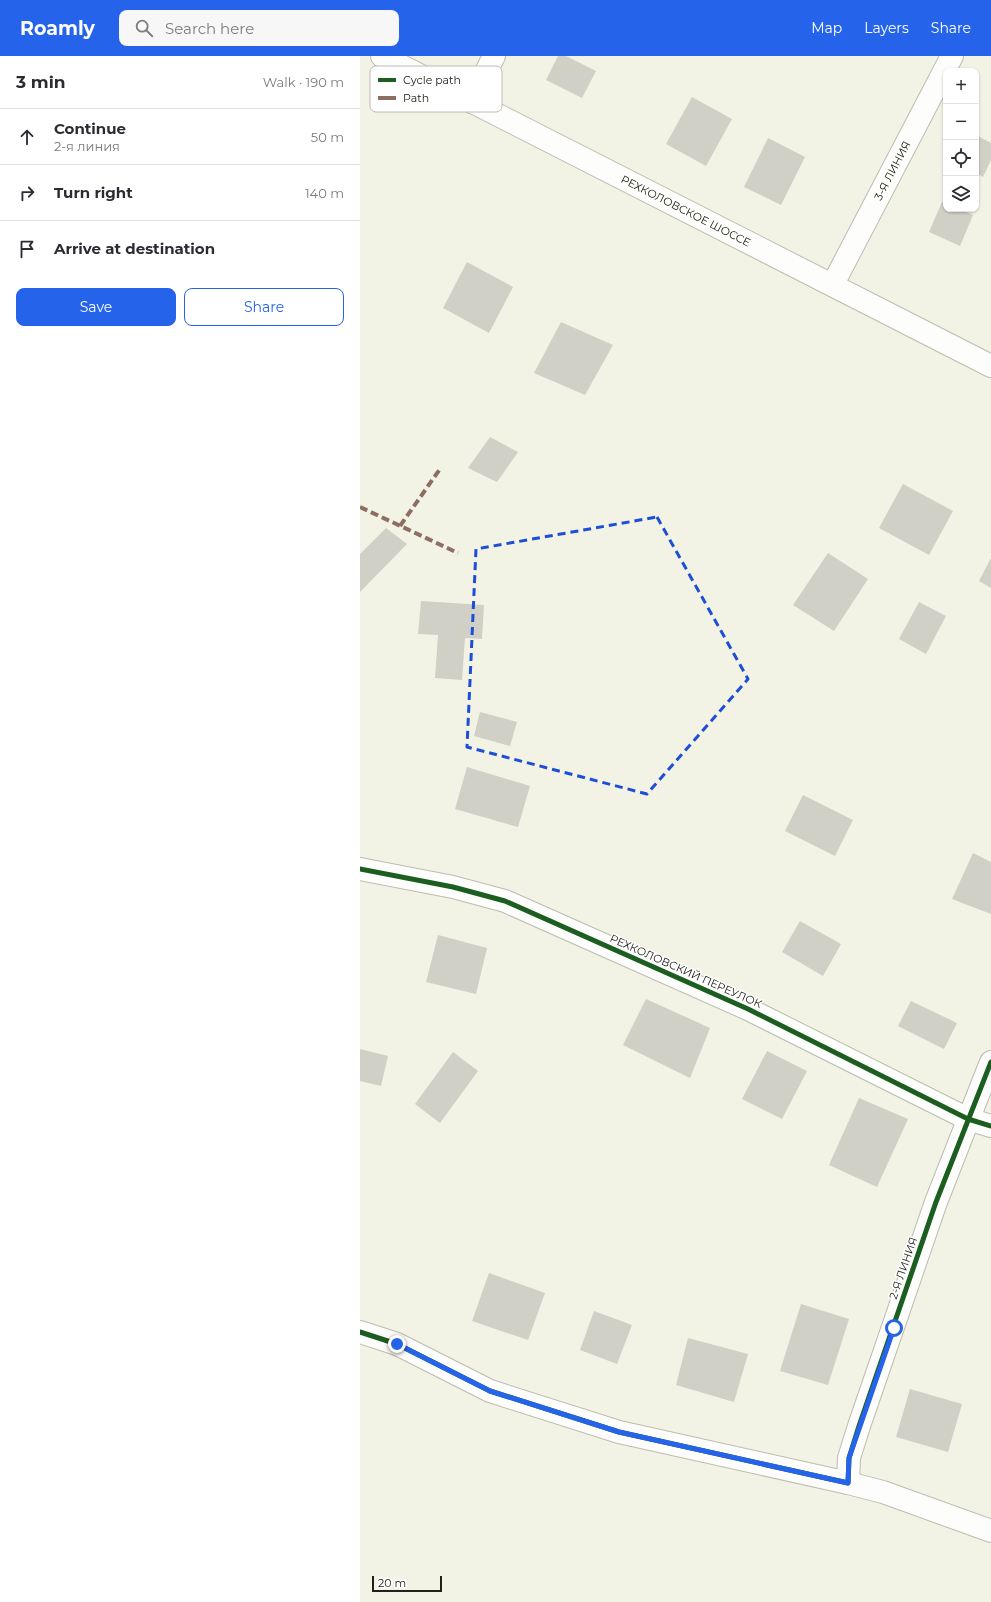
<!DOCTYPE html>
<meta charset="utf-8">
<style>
body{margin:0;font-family:Montserrat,sans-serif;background:#f7f7f7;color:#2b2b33}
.controls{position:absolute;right:12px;top:12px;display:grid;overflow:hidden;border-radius:8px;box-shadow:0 1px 3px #0004}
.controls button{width:36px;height:36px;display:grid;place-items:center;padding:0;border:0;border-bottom:1px solid #e1e1e2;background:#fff;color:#2b2b33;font:20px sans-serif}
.scale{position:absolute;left:12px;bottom:10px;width:70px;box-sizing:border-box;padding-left:4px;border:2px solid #212119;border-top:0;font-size:11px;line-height:14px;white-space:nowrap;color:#212119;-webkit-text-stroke:3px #fff;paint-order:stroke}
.stop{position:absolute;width:12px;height:12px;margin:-9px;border:3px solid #2563eb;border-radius:50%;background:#fff}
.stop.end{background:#2563eb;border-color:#fff;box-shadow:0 1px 4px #0008}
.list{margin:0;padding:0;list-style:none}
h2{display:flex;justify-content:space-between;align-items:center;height:52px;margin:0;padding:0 16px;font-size:17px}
h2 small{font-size:13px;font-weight:400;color:#7c7c81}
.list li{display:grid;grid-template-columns:26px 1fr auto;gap:12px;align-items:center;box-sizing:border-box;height:56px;padding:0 16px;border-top:1px solid #e1e1e2}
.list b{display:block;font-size:15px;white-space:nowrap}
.list p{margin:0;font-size:13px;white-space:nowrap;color:#7c7c81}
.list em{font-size:13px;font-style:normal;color:#7c7c81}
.actions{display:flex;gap:8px;padding:12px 16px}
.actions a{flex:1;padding:9px 0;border:1px solid #2563eb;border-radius:8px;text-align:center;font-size:14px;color:#2563eb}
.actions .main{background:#2563eb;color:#fff}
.icon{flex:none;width:22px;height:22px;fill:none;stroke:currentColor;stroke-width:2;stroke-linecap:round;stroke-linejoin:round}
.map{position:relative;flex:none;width:631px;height:1546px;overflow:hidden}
header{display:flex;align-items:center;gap:24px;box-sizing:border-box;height:56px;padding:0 20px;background:#2563eb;color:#fff}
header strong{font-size:19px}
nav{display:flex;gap:22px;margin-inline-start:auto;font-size:14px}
.search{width:280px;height:36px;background:#f7f7f7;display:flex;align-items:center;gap:10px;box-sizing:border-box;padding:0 14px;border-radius:8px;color:#7c7c81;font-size:15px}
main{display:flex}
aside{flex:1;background:#fff}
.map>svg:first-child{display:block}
</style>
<header>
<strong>Roamly</strong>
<div class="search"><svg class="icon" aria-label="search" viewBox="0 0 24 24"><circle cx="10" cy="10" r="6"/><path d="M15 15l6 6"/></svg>Search here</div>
<nav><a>Map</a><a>Layers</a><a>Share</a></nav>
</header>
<main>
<aside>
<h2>3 min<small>Walk · 190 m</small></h2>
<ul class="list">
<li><svg class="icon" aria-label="ahead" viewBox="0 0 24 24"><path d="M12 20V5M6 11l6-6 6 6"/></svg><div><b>Continue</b><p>2-я линия</p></div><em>50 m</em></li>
<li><svg class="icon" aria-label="right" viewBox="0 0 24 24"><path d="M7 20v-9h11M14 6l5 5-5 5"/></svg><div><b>Turn right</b></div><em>140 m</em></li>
<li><svg class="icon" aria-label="arrive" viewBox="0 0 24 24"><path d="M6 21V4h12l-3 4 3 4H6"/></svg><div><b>Arrive at destination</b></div></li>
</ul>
<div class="actions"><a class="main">Save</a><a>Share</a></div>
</aside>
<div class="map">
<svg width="631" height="1546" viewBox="0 0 631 1546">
<rect width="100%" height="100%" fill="#f2f2e5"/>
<g fill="#d0d0c6">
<path d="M198,0H206L236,15L222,42L186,24Z"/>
<path d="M332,41L372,63L346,110L306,88Z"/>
<path d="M616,79L631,87V104L623,121L616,117Z"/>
<path d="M408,82L445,101L421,149L384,131Z"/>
<path d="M582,146L586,148V153H598L613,159L600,190L569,176Z"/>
<path d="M107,206L153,231L129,277L83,252Z"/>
<path d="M201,266L253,289L225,339L174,317Z"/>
<path d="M130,381L158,396L137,426L108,412Z"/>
<path d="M543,428L593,455L569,499L519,472Z"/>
<path d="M26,472L47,488L0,536V498Z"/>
<path d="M468,497L508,523L474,575L433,549Z"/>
<path d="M631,502V532L619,525Z"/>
<path d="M61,545L124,549L122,583L105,582L102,624L75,622L78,579L58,578Z"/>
<path d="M559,546L586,560L566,598L539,583Z"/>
<path d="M120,656L157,666L150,690L114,680Z"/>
<path d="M107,711L170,730L158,771L95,753Z"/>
<path d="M443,739L493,764L475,800L425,775Z"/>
<path d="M613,797L631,806V858L592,843Z"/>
<path d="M440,865L481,888L463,920L422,896Z"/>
<path d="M78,879L127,892L116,938L66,926Z"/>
<path d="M286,943L350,972L330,1022L263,989Z"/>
<path d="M551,945L597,967L584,993L538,970Z"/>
<path d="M0,993L28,1000L21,1030L0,1025Z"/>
<path d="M407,995L447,1015L422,1063L382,1043Z"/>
<path d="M93,996L118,1015L80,1067L55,1048Z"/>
<path d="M499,1042L548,1063L517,1131L469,1109Z"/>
<path d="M129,1217L185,1237L168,1284L112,1265Z"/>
<path d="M441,1248L489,1263L468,1329L420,1315Z"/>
<path d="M234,1255L272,1269L257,1308L220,1294Z"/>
<path d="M328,1282L388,1298L374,1346L316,1329Z"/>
<path d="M550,1333L602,1348L588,1396L536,1381Z"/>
</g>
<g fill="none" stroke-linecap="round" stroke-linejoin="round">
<g stroke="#bcbcb2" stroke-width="24">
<g id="minor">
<path id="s1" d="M22,0L631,310"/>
<path d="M111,46L134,0"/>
<path id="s2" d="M473,228L592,0"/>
<path d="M0,813L93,831L145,845L388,953L608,1063L631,1070"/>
<path d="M0,1276L37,1288L130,1335L259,1376L488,1427L523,1436L631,1475"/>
<path d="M488,1427L489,1402L499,1370L576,1146L631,1006"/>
</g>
</g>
<use href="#minor" stroke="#fdfdfb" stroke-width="22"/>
<g stroke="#8d6e63" stroke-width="4" stroke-dasharray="8 4" stroke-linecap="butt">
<path d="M0,451L98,497"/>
<path d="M40,470L80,413"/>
</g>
<g stroke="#fff" stroke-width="8">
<g id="cycleway">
<path d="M0,813L93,831L145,845L388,953L608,1063L631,1070"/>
<path d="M0,1276L37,1288L130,1335L259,1376L488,1427L489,1402L499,1370L576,1146L631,1006"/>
</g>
</g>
<use href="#cycleway" stroke="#1b5e20" stroke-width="5"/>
</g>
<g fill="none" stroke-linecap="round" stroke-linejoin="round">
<path stroke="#2563eb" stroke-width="5" d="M37,1288L130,1335L259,1376L488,1427L489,1402L534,1272"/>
</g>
<path fill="none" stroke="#1d4ed8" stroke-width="3" stroke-dasharray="8 5" stroke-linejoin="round" d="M297,461L388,623L287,738L107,691L116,493Z"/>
<g text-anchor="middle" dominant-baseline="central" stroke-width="3" stroke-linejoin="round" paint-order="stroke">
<g font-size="11" fill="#212119" stroke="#fff">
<text stroke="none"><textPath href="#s2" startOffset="128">3-Я ЛИНИЯ</textPath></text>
<text stroke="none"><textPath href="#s1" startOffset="341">РЕХКОЛОВСКОЕ ШОССЕ</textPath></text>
<text transform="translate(326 915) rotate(24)">РЕХКОЛОВСКИЙ ПЕРЕУЛОК</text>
<text transform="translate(543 1212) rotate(-71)">2-Я ЛИНИЯ</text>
</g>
</g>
<rect x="10" y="10" width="132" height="46" rx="6" fill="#fff" stroke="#bcbcba" stroke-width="1"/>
<rect x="18" y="22" width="18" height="4" fill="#1b5e20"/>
<rect x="18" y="40" width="18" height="4" fill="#8d6e63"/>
<g font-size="11" fill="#212119">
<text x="43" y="28">Cycle path</text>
<text x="43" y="46">Path</text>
</g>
</svg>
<div class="controls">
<button>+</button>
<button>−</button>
<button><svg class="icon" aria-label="locate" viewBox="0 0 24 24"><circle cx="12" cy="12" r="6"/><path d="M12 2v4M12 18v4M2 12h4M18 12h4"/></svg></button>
<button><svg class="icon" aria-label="layers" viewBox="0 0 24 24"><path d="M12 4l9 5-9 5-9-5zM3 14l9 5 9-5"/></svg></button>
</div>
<div class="scale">20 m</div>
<div class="stop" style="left:534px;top:1272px"></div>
<div class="stop end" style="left:37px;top:1288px"></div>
</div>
</main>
